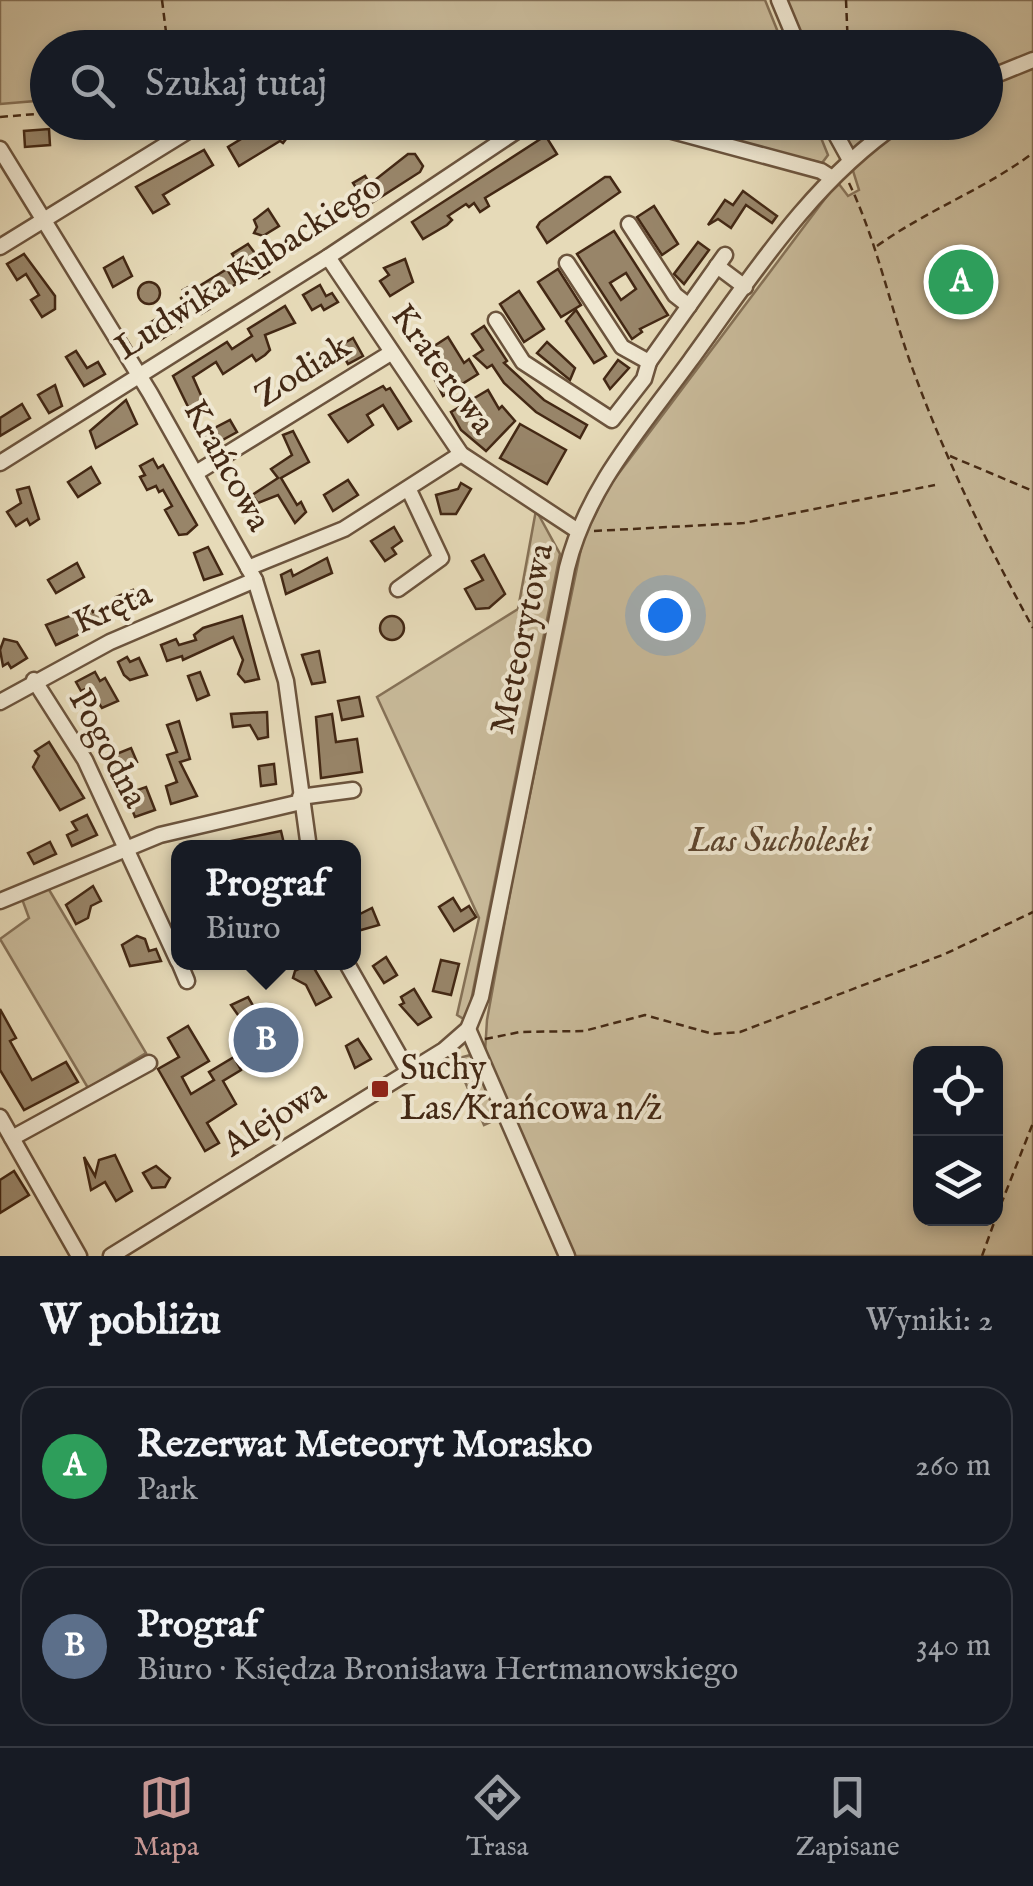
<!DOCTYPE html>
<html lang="pl">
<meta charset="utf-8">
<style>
body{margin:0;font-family:"IM FELL English",serif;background:#242831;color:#f1f3f6}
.controls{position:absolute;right:30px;bottom:30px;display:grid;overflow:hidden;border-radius:20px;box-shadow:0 5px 15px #0003}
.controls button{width:90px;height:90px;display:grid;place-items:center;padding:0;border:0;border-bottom:2px solid #363941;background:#171b24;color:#f1f3f6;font:50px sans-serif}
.you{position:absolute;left:665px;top:615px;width:35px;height:35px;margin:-25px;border:8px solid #fff;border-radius:50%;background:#1a73e8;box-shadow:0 0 0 15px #1a73e833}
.badge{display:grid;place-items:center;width:65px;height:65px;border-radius:50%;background:#c59692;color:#fff;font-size:32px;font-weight:700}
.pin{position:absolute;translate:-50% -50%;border:5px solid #fff;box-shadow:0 2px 10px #0006}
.popup{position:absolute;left:171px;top:840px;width:190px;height:130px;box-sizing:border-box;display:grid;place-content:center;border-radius:20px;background:#171b24;filter:drop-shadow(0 2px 8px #0005);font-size:32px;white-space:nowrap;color:#9ea1a6}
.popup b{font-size:38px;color:#f1f3f6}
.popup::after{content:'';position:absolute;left:50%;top:100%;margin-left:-20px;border:20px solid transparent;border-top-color:#171b24}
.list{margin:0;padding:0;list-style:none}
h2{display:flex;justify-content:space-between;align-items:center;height:130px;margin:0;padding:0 40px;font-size:42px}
h2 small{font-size:32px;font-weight:400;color:#9ea1a6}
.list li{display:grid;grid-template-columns:65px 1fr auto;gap:30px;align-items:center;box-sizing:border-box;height:160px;margin:0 20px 20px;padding:0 20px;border:2px solid #363941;border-radius:30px}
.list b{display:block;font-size:38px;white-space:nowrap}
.list p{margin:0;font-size:32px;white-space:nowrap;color:#9ea1a6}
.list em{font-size:32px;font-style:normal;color:#9ea1a6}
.icon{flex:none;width:55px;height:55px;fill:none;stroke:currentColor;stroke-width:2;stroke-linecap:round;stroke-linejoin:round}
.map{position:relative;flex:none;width:1033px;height:1256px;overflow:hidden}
.search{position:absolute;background:#171b24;box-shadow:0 5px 15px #0003;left:30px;right:30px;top:30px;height:110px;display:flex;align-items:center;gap:25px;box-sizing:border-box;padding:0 35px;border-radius:55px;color:#9ea1a6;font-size:38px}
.sheet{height:490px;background:#171b24}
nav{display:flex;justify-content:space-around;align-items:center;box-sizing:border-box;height:140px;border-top:2px solid #363941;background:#171b24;font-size:28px;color:#9ea1a6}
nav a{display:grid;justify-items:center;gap:5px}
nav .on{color:#c59692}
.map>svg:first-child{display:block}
</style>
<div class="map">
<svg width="1033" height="1256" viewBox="0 0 1033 1256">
<rect width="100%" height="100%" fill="#e6dab8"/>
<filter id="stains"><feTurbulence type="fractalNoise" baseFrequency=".002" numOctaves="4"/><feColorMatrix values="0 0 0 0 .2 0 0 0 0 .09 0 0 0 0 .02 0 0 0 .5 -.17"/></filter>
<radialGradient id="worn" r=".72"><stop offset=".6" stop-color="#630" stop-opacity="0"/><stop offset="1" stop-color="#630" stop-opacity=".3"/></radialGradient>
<g fill="#cabc9c" stroke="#867258" stroke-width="2.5" fill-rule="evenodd">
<path d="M0,0H765L784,47L48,48L47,100L0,104Z"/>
<path d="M787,0H1033V1256H572L485,1052L487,1020L514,871L583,539L610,485L830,192L839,184L848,196L859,190L838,123L986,122V48L806,47ZM920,1054H996V1218H920Z"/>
<path d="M658,123H815L828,155L822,163Z"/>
<path d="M536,510L560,554L467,1021L457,1015L479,918L377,697L518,609Z"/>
<path d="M48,888L146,1053L88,1088L0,939L29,918L22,899Z"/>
<path d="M474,1054L504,1116L484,1125L455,1059Z"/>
</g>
<g fill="#988569" stroke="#432814" stroke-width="2.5" fill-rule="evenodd">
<path d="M269,122H299L283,143L280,141L239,166L228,147Z"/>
<path d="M49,129L50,145L25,147L24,131Z"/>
<path d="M542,138H547L557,154L485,198L489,206L480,212L474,203L469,207L466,204L448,216L452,220L447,225L423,239L412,222Z"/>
<path d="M204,150L213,165L163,195L169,204L153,213L136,187Z"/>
<path d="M408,154H415L423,166L420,172L359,211L351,200L360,194L353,183L365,176L370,184Z"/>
<path d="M605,177H610L620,192L547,243L537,227L540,222Z"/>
<path d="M743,191L777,216L772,223L746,205L731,228L718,219L708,225L725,200L733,205Z"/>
<path d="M654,206L678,244L662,255L637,217Z"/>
<path d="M268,209L279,226L263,236L254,233L257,227L254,220Z"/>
<path d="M614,231L668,315L640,329L642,332L632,339L577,254ZM626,273L636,289L621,300L610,283Z"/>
<path d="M698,242L709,250L684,284L674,274Z"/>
<path d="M248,244L269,272L259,278L249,262L241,268L232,254Z"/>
<path d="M24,254L55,296V309L42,317L31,300L39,295L26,274L17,280L7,264Z"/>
<path d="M123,257L132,276L113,287L104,268Z"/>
<path d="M405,259L413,282L390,296L380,281L389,275L384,268Z"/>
<path d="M227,269L236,284L205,303L209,309L201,314L193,306L188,309L181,298L186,294L183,290L194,284L196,288Z"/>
<path d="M558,269L581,305L561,317L538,282Z"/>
<circle cx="149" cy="293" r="11"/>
<path d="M320,285L326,296L332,293L338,302L324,310L321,305L312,310L303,295Z"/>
<path d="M519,291L544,329L524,342L500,304Z"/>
<path d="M285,306L295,323L265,335L270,350L265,355L256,361L252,355L223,374L216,362L193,377L208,411L194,419L173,376L227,342L232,349L252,336L248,329Z"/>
<path d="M172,310L182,326L157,342L146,325Z"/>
<path d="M576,310L606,356L594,363L566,321Z"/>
<path d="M484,326L507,361L504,363L544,400L587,425L580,438L536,412L504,383L492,365L487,368L474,356L483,350L472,334Z"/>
<path d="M448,337L464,363L469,359L478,374L443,396L422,354Z"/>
<path d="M353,338L363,356L348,364L338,347Z"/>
<path d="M547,342L575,368L570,380L537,353Z"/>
<path d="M76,351L87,368L98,362L105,374L84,386L66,357Z"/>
<path d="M618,360L629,368L610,389L604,379Z"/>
<path d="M55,385L62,406L49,413L38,395Z"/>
<path d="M383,386L386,390L390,388L411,421L398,429L383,405L367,415L373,425L348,442L329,415Z"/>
<path d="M488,390L499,409L502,406L515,421L486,451L461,430L451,412Z"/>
<path d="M126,400L137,424L96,448L90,431Z"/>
<path d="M22,404L30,418L0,436V418Z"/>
<path d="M230,420L237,432L208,448L201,435Z"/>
<path d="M520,424L566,450L547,484L500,458Z"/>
<path d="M293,431L309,462L281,478L297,505L301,502L306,512L295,523L278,495L258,503L252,495L278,478L271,469L292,455L283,435Z"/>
<path d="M153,459L158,468L163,465L197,525L187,534L179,535L165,510L172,506L163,490L159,492L156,486L147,490L140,477L145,475L140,466Z"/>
<path d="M91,467L100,483L78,497L68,482Z"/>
<path d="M348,480L358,495L333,511L324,495Z"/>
<path d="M461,483L471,489L456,514H441L436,495L458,489Z"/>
<path d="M29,487L39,519L30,525L27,519L16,526L7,512L21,503L17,490Z"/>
<path d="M394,527L402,541L392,548L396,554L385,561L371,541Z"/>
<path d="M208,547L222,574L204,580L194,553Z"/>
<path d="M484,555L505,594L489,608L476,609L465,589L483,580L472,561Z"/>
<path d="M327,558L332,573L286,594L281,575L291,570L293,576Z"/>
<path d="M77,563L84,577L56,593L48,580Z"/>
<path d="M133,590L139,606L121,613L116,597Z"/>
<path d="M91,608L93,612L101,608L108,621L56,645L46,625Z"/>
<circle cx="392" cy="628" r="12"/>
<path d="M242,616L259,679L245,682L238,674L243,660L233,637L183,660L182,656L167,661L161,645L176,639L179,645L196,640L194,635L203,628Z"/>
<path d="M4,639L17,642L27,658L11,668L8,663L3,666L0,650Z"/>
<path d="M319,651L325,682L312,684L302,655Z"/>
<path d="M127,657L130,662L139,658L147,675L130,680L124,675L118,662Z"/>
<path d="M95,672L100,681L105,678L118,701L102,708L88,688L81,691L76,682Z"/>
<path d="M200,672L209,695L197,700L188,676Z"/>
<path d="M359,697L363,716L342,720L338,701Z"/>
<path d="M267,712L268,737L258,739L250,725L233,727L231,714Z"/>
<path d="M332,714L336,742L357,739L362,772L321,778L316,717Z"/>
<path d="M179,721L190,759L180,762L197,796L171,804L166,786L177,782L167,755L177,752L167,725Z"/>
<path d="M49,742L84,798L60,810L33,767L39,756L35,751Z"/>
<path d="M131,748L137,762L115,771L109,757Z"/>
<path d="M274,764L276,784L261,786L259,766Z"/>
<path d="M146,787L155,810L135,817L126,794Z"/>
<path d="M87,815L97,835L72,846L67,835L77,830L72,822Z"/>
<path d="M281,831L285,848H216V844Z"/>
<path d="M50,842L56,854L34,864L28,853Z"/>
<path d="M93,886L101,901L91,906L88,918L76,924L66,905Z"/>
<path d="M453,898L461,911L469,906L476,917L454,931L439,907Z"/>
<path d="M372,908L379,925L354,932V917Z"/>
<path d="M137,936L145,939L149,951L156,949L161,961L130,966L122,945Z"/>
<path d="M386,957L397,975L384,983L373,966Z"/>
<path d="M441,960L459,964L451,995L433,991Z"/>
<path d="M311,963L331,997L316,1005L306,985L293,978L295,971Z"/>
<path d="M414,989L431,1017L418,1025L400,1005L404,1003L401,997Z"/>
<path d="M248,997L276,1045L264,1052L231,1005Z"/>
<path d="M0,1009L16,1038L10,1041L32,1080L66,1062L78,1082L24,1110L0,1070Z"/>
<path d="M188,1026L209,1061L182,1077L191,1094L214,1080L209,1072L234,1057L241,1070L223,1081L236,1104L207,1123L219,1143L205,1151L158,1069L179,1057L168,1038Z"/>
<path d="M358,1039L371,1059L355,1068L346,1046Z"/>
<path d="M115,1155L132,1191L116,1201L105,1182L91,1190L84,1157L95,1176L99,1160Z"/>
<path d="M156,1166L170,1178L165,1187L152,1188L143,1173Z"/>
<path d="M14,1171L29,1195L0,1213V1180Z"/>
</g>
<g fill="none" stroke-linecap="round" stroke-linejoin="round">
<g stroke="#6c543d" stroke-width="19">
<g id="minor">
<path d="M779,0L799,48"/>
<path d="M986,79L1033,60"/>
<path d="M639,122L821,171L832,178"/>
<path d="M829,122L850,160"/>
<path d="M0,149L150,393L255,580L286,681L309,848"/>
<path d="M629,224L675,295L689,306"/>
<path d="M0,247L188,131L211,122"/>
<path d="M328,257L461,454L578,531"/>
<path d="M567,263L622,347L649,362L725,255"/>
<path d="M717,266L745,287"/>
<path d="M496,320L523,362L612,420L644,379L649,362"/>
<path d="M0,463L328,257L530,122"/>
<path d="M196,473L389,354"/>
<path d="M248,568L344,529L461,454"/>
<path d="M398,589L441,558L409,490"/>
<path d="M34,680L85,760L178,961"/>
<path d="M0,702L110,642L255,580"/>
<path d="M300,797L353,790"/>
<path d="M0,901L160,835L301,802"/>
<path d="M179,962L187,981"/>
<path d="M346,962L408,1071"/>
<path d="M468,1029L567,1256"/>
<path d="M0,1117L79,1256"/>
<path d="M12,1138L149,1063"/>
<path d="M111,1256L444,1050L468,1029L481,997L567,568C587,487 642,427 690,361C752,276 811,182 900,122"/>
</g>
</g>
<g stroke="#432814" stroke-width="2.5" stroke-dasharray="8 5" stroke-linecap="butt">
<path d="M162,0L168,48"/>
<path d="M846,0L848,48"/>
<path d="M0,117L48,113"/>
<path d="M850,122V134"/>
<path d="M849,183C879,246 891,313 916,378C948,464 989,548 1033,628"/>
<path d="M877,246C927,210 985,189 1033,153"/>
<path d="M950,456L1033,491"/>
<path d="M594,531L744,523L935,485"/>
<path d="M485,1039L520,1032L584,1031L645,1015L713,1034L740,1032L945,954L1033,912"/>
<path d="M996,1217L1033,1123"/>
<path d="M982,1256L995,1220"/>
</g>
<use href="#minor" stroke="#efe7d1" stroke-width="14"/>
</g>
<rect fill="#8f2418" stroke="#efe7d1" stroke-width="4" x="370" y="1079" width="20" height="20" rx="5"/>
<g text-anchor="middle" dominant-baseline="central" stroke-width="8" stroke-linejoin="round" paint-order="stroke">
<g font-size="35" fill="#432814" stroke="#efe7d1">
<text transform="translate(249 268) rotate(-33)">Ludwika Kubackiego</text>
<text transform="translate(442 370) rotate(54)">Kraterowa</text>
<text transform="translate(303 372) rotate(-32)">Zodiak</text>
<text transform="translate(226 466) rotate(61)">Krańcowa</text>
<text transform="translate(113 609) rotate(-24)">Kręta</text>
<text transform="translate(523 639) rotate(-78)">Meteorytowa</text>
<text transform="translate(107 749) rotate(62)">Pogodna</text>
<text transform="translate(275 1119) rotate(-32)">Alejowa</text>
</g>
<g font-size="35" font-style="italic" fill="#5e462f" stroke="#efe7d1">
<text x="779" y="841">Las Sucholeski</text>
</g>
<g font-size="35" fill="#432814" stroke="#efe7d1" text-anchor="start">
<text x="400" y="1069">Suchy<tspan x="400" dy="40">Las/Krańcowa n/ż</tspan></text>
</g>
</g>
<rect width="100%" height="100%" filter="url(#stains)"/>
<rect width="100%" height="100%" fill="url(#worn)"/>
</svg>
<div class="controls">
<button><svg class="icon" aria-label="locate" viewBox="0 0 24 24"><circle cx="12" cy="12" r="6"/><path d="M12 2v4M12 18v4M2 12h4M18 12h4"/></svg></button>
<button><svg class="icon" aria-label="layers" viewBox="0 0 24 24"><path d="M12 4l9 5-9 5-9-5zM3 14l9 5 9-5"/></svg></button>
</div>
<div class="you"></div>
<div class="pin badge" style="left:961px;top:282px;background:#2e9e5b">A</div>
<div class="pin badge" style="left:266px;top:1040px;background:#5c6f8a">B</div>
<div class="popup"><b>Prograf</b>Biuro</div>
<div class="search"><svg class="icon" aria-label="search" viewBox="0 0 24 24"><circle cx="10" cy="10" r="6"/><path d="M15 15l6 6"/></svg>Szukaj tutaj</div>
</div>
<section class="sheet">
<h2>W pobliżu<small>Wyniki: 2</small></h2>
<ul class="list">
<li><span class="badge" style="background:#2e9e5b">A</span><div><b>Rezerwat Meteoryt Morasko</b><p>Park</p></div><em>260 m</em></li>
<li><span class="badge" style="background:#5c6f8a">B</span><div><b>Prograf</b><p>Biuro · Księdza Bronisława Hertmanowskiego</p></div><em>340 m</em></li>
</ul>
</section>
<nav>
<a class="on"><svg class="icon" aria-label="map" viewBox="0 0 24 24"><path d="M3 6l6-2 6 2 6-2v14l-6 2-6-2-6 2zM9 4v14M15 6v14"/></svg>Mapa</a>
<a><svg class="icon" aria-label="directions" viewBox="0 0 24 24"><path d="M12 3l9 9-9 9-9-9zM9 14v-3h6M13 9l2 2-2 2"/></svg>Trasa</a>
<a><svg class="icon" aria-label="saved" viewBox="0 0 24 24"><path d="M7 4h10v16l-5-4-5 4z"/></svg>Zapisane</a>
</nav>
